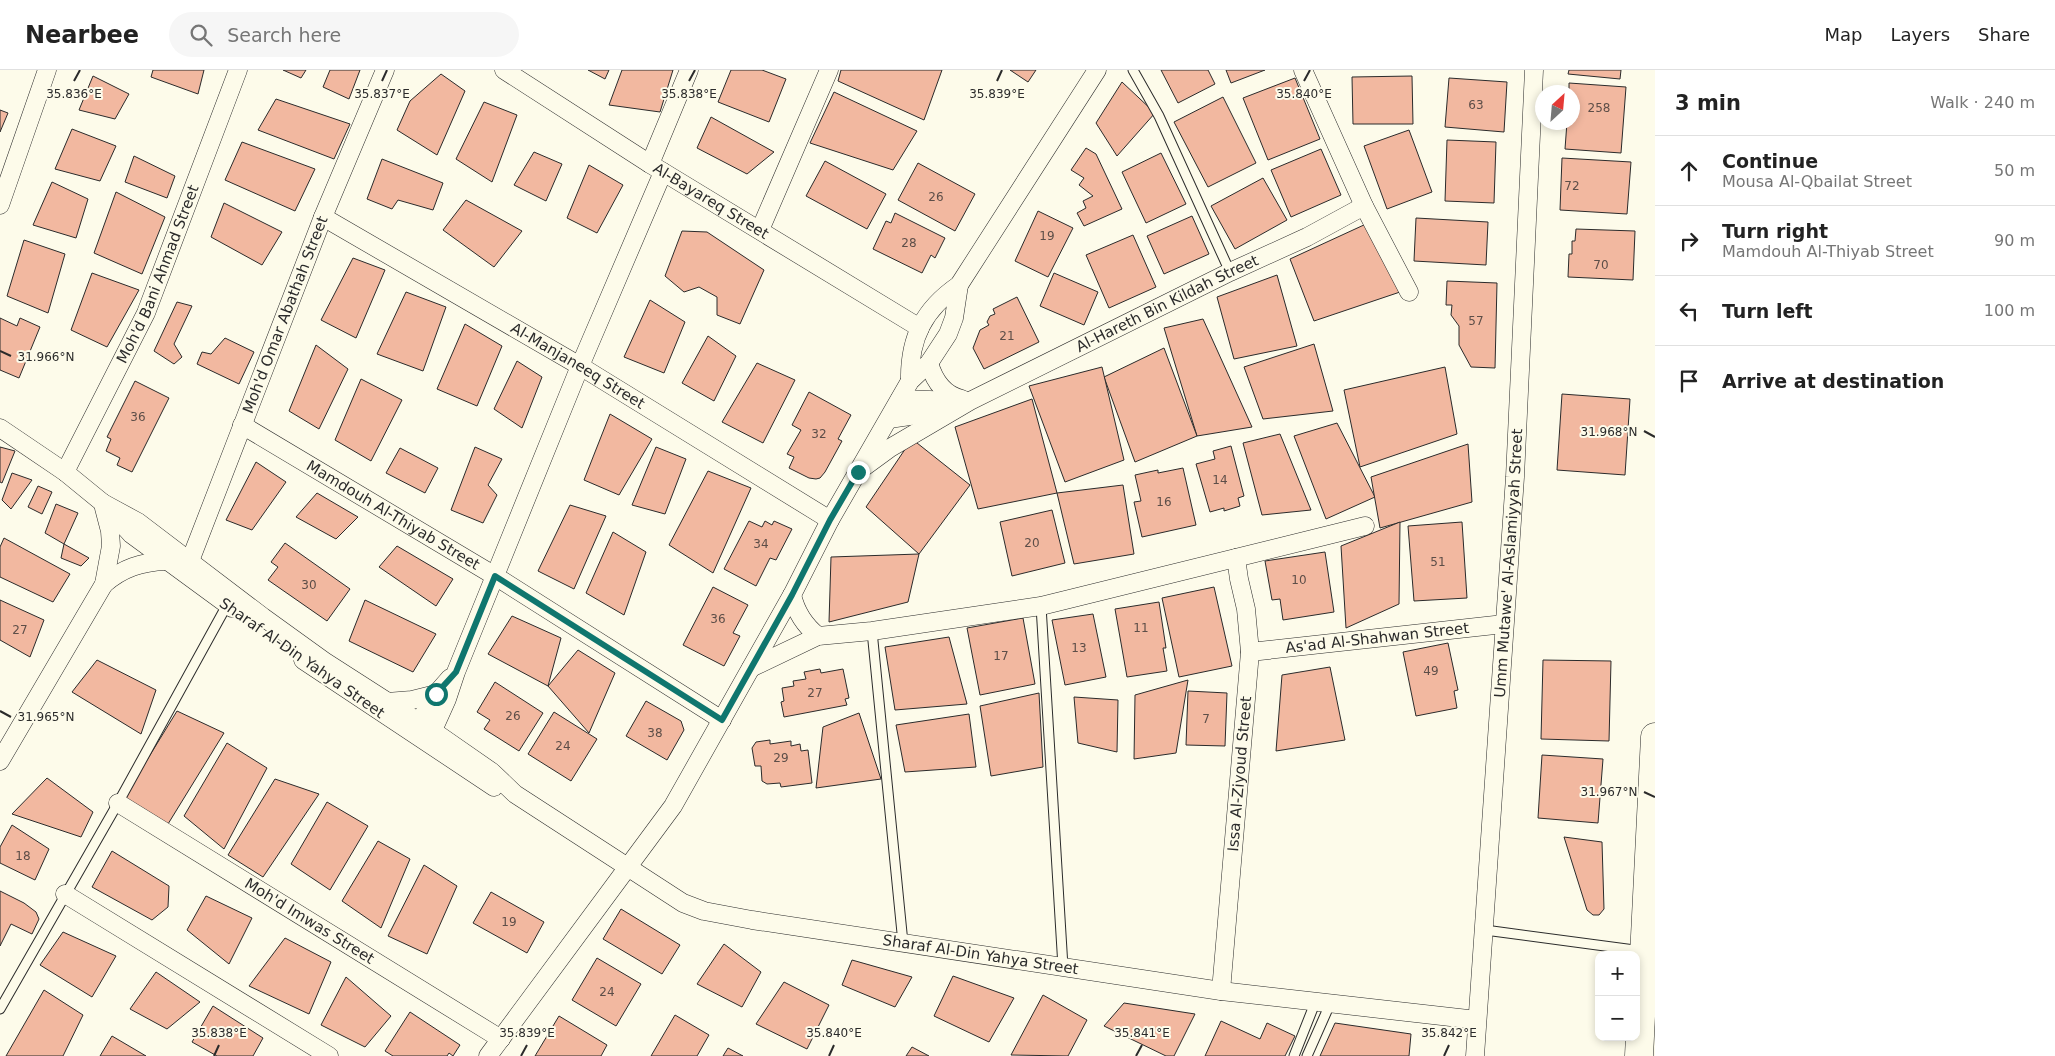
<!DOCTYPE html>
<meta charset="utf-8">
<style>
body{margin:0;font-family:"DejaVu Sans",sans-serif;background:#f6f6f6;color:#222}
.controls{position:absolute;right:15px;bottom:15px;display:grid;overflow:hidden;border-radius:10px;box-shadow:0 2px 8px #0003}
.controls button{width:45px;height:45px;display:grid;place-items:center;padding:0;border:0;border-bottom:1px solid #e0e0e0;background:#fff;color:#222;font:25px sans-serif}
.compass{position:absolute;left:1535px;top:15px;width:45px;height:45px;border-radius:50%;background:#fff;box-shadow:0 2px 8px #0003;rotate:26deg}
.stop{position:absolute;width:15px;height:15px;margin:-11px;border:4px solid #0f766e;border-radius:50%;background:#fff}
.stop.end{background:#0f766e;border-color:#fff;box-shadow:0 1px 5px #0008}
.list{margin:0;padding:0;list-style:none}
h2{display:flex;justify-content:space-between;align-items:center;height:65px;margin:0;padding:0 20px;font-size:21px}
h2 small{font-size:16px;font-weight:400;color:#767676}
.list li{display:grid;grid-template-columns:32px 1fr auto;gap:15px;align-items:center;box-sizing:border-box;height:70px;padding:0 20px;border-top:1px solid #e0e0e0}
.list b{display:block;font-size:19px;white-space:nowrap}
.list p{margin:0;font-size:16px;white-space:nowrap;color:#767676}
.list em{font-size:16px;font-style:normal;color:#767676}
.icon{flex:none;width:28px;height:28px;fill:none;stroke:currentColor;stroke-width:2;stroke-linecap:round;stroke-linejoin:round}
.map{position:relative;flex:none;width:1655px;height:986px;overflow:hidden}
header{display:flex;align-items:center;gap:30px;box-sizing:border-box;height:70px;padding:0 25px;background:#fff;border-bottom:1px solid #e0e0e0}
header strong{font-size:24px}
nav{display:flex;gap:28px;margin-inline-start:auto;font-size:18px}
.search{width:350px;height:45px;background:#f6f6f6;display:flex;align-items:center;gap:12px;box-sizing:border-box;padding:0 18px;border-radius:28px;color:#767676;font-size:19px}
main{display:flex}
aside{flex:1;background:#fff}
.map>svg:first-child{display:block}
</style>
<header>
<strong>Nearbee</strong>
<div class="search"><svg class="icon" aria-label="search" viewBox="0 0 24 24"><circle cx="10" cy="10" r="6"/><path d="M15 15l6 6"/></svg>Search here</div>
<nav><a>Map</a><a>Layers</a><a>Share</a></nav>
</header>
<main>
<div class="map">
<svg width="1655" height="986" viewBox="0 0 1655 986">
<rect width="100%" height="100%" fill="#fdfbea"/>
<g fill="#f2b8a0" stroke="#2b2b2b">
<path d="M153,0H204L198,24L151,7Z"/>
<path d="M283,0H306L301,8Z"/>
<path d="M330,0H360L349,29L323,17Z"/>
<path d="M588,0H609L605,9Z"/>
<path d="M622,0H673L660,42L609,35Z"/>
<path d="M731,0H762L786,9L769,52L718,32Z"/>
<path d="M841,0H942L924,50L838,11Z"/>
<path d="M1010,0H1036L1028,12Z"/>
<path d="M1161,0H1208L1215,14L1178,33Z"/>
<path d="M1226,0H1265L1231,13Z"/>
<path d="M1569,0H1621L1620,9L1568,4Z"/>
<path d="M441,4L465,21L437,85L397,60L410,31Z"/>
<path d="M93,6L129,24L115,49L79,40Z"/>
<path d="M1412,6L1413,54H1353L1352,7Z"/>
<path d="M1295,8L1320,69L1268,90L1243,28Z"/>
<path d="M1449,8L1507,12L1504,62L1445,57Z"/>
<path d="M1122,12L1155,43L1117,86L1096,53Z"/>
<path d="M1569,13L1626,17L1621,83L1565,79L1567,52H1572V22H1569Z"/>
<path d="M834,22L917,61L893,100L810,73Z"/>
<path d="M1223,27L1256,93L1208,117L1174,52Z"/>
<path d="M276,29L350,54L334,89L258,60Z"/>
<path d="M484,32L517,45L492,112L456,89Z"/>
<path d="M0,40L8,43L0,62Z"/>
<path d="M711,47L774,82L747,104L697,78Z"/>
<path d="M72,59L116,76L100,111L55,99Z"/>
<path d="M1409,60L1432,122L1387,139L1364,76Z"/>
<path d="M1447,70L1496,72L1494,133L1445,131Z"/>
<path d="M242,72L315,99L295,141L225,110Z"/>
<path d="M1086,78L1096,84L1122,139L1084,156L1077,143L1086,138L1083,131L1093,126L1079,115L1084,108L1071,100Z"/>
<path d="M1321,79L1341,125L1291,147L1271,100Z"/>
<path d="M534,82L562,94L546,131L514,115Z"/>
<path d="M1161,83L1186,134L1146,153L1122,102Z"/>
<path d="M134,86L175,106L167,128L125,112Z"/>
<path d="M1562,88L1631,92L1627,144L1560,140Z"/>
<path d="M382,89L443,113L433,140L398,130L392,139L367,129Z"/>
<path d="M825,91L886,124L867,159L806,126Z"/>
<path d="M918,93L975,124L955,161L898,130Z"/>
<path d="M589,95L623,115L597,163L567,148Z"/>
<path d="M1263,108L1287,150L1235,179L1211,136Z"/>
<path d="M52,112L88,129L76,168L33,155Z"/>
<path d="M116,122L165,147L142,204L94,183Z"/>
<path d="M466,130L522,161L494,197L443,160Z"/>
<path d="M224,133L282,162L262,195L211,167Z"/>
<path d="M1038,141L1073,158L1048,207L1015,191Z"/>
<path d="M895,143L945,168L935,188L931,185L922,203L873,179L886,151L891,153Z"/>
<path d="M1192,146L1209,184L1164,204L1147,166Z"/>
<path d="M1416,148L1488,152L1486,195L1414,191Z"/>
<path d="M1366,154L1403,221L1314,251L1290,189Z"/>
<path d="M1576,159L1635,161L1633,210L1568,207L1569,184H1572V171H1575Z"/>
<path d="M682,161L707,162L764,200L740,254L717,245V227L699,217L684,222L665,206Z"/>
<path d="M1133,165L1156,217L1109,238L1086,185Z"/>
<path d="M24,170L65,184L48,243L7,226Z"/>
<path d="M353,188L385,200L356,268L321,250Z"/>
<path d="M92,203L139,220L107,277L71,260Z"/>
<path d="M1054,203L1098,222L1084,255L1040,236Z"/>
<path d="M1277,205L1297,276L1234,289L1217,227Z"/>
<path d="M1447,211L1497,213L1495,298L1471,297L1459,275V256L1451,245L1452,235H1446Z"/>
<path d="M406,222L446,237L423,301L377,284Z"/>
<path d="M1017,227L1039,272L984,299L973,278L980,260L989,255L987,252L990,246L995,244L993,239Z"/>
<path d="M650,230L685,252L664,303L624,287Z"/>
<path d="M177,232L192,236L174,274L182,287L174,294L154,281Z"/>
<path d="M0,248L17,256L20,248L40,257L19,308L0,300Z"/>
<path d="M1203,249L1252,357L1197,366L1164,258Z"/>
<path d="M465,254L502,276L477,336L437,319Z"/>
<path d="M708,266L736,286L714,331L682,313Z"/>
<path d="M225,268L254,282L239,314L197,294L202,282L211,284Z"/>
<path d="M1314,274L1333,341L1263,349L1244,297Z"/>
<path d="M316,275L348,299L319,359L289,341Z"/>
<path d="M1164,278L1197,366L1135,392L1104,307Z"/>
<path d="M517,291L542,307L522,358L494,339Z"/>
<path d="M757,293L795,310L763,373L722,352Z"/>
<path d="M1102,297L1124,390L1065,412L1029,316Z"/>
<path d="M1445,297L1457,364L1360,397L1344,320Z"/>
<path d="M361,309L402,330L371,391L335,370Z"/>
<path d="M135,311L169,328L132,402L117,395L120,388L106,381L111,369L107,367Z"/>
<path d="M809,322L851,345L838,369L842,371L825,402L820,408L816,409L809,408L789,398L794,387L787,384L801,360L792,355Z"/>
<path d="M1562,324L1630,329L1625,405L1557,400Z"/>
<path d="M1032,329L1057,423L978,439L955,357Z"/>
<path d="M610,344L652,369L619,425L584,410Z"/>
<path d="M1337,353L1375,427L1326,449L1294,366Z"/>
<path d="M1280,364L1311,440L1262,445L1243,373Z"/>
<path d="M912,369L970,415L919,484L866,437Z"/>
<path d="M1468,374L1472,432L1380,458L1371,407Z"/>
<path d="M1231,376L1244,426L1238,428L1240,436L1224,441V438L1210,442L1196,394L1215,389L1213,381Z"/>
<path d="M0,377L15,381L2,413L0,412Z"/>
<path d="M475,377L502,389L488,415L497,425L483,453L451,440Z"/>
<path d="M656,377L686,389L665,444L632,435Z"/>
<path d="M400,378L438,398L425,423L386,403Z"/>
<path d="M256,392L286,412L252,460L226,450Z"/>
<path d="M1183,398L1196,455L1142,467L1134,432L1141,431L1135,405L1158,400V403Z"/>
<path d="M708,401L751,418L713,503L669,475Z"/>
<path d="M12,403L32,410L11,439L2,430Z"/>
<path d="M1123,415L1134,484L1074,494L1057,423Z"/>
<path d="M38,416L52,422L42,444L28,437Z"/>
<path d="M317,423L358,447L336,469L296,447Z"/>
<path d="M56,434L78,443L64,474L45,463Z"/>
<path d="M570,435L606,446L574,519L538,501Z"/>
<path d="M1052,440L1065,493L1012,506L1000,452Z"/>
<path d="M749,451L762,457L765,451L772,455L774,451L792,459L776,490L770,488L756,516L724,499Z"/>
<path d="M1400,452L1399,534L1346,558L1341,476Z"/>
<path d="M1462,452L1467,528L1414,531L1408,456Z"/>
<path d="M613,462L646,482L624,545L586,523Z"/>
<path d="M4,468L70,504L53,532L0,507V477Z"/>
<path d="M285,473L350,519L327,551L268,510L278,497L271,492Z"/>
<path d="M64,474L89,488L81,496L61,488Z"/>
<path d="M397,476L453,509L436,536L379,497Z"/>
<path d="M1325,482L1334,542L1283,550L1280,529L1272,530L1265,491Z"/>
<path d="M919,484L908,532L829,552L831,487Z"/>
<path d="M713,517L748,535L733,563L740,566L724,596L683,575Z"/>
<path d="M1214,517L1232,596L1179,607L1162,528Z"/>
<path d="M0,530L44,550L30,587L0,570Z"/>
<path d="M365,530L436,564L413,602L349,571Z"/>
<path d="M1159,532L1166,578H1163L1167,601L1127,607L1115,539Z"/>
<path d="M1093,544L1106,607L1065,615L1052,550Z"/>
<path d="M512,546L561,568L548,616L488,584Z"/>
<path d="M1023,548L1035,614L980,625L967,558Z"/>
<path d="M949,567L967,634L895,640L885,577Z"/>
<path d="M1448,573L1458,620L1454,621L1457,638L1416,646L1403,582Z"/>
<path d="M578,580L615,603L589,663L548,616Z"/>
<path d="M97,590L156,620L141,664L72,622Z"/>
<path d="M1543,590L1611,591L1609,671L1541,669Z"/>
<path d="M1330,597L1345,670L1276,681L1282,605Z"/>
<path d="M820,599L821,603L843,599L849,628L845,629L847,635L784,647L781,632L784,631L782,618L794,616L793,611L806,609L804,602Z"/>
<path d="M1188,610L1176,683L1134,689L1135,625Z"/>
<path d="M495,612L543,643L519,681L484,659L490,650L477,642Z"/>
<path d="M1188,621L1227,623L1225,676L1186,675Z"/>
<path d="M1039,623L1043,697L991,706L980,636Z"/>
<path d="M1074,627L1118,630L1117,682L1078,673Z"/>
<path d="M646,631L681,651L684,660L667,690L626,666Z"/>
<path d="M177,641L224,663L168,754L123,729Z"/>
<path d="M554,642L597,669L571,711L528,684Z"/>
<path d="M859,643L881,709L816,718L823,657Z"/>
<path d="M969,644L976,697L905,702L896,655Z"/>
<path d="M770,670V674L791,671V676L800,674L801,681L808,680L812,713L781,717L780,713L767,714L762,711L761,696H755L752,678L756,672Z"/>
<path d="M227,673L267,698L224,779L184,746Z"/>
<path d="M1542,685L1603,689L1598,753L1538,748Z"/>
<path d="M47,708L93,742L81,767L12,744Z"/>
<path d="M275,709L319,724L263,807L228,785Z"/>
<path d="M327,732L368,756L330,820L291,794Z"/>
<path d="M12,755L49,779L35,810L0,793V777Z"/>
<path d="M1564,767L1602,772L1604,839L1599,845H1593L1587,840Z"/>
<path d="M378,771L410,789L381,858L342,831Z"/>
<path d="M112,781L169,816L168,837L152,850L92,817Z"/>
<path d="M424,795L457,816L427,884L388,866Z"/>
<path d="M0,821L24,833L36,842L39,849L32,864L11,854L0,876Z"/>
<path d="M491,822L544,852L527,883L473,853Z"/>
<path d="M206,826L252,848L229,894L187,860Z"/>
<path d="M621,839L680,875L662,904L603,869Z"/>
<path d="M63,862L116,886L92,927L40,895Z"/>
<path d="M285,868L331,892L309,944L249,916Z"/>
<path d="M724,874L761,902L742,937L697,914Z"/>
<path d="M597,888L641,914L616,956L572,930Z"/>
<path d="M852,890L912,907L895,937L842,915Z"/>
<path d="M156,902L200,932L167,959L130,939Z"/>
<path d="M953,906L1014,928L989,972L934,946Z"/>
<path d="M346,907L391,946L365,977L321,955Z"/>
<path d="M784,912L829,935L807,979L756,954Z"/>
<path d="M44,920L83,945L63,986H6Z"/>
<path d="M1043,925L1087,950L1068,986L1011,985Z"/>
<path d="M1124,933L1195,944L1174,986H1166L1104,956Z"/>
<path d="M213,936L263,968L253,986H217L192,972Z"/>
<path d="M410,942L460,975L453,986L449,983L447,986H393L385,981Z"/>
<path d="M675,945L709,965L697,986H651Z"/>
<path d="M559,946L607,975L601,986H535Z"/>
<path d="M1221,951L1260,969L1267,953L1295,966L1285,986H1205Z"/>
<path d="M1335,953L1411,964L1409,986H1320Z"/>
<path d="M112,966L146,986H100Z"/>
<path d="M912,977L929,986H906Z"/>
<path d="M728,978L743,986H723Z"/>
</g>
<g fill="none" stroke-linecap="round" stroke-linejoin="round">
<g stroke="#2b2b2b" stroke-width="11">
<g id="lane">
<path d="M1133,0L1159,46L1230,202"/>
<path d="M1041,536L1063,897"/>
<path d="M872,561L903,873"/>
<path d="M1485,860L1642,881"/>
<path d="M0,939L118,733L227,535"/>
<path d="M1294,986L1315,933"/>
<path d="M1307,986L1330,934"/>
</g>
</g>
<g stroke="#2b2b2b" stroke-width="19">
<g id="street">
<path id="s1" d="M504,0L650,94L920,258"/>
<path d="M1303,0L1364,136L1409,222"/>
<path d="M650,94L689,0"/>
<path d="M0,135L47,0"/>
<path id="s2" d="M323,147L580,296L830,450"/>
<path d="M760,160L829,0"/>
<path d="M929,293C934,310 943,325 962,329"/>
<path d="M910,311C909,268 924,239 959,215L1097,0"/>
<path d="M900,329L959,331"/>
<path d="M889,349L944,341"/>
<path id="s3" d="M242,355L495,506L722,650"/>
<path d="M0,358L65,402L103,433L131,464L232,538"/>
<path id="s4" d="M864,397L890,378L970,331L1230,202L1307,167L1364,136"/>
<path id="s5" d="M65,402L146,243L238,0"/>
<path id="s6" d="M103,433L138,452L263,547L324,591L433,661L492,702L515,724L683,833L704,841L752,850L1221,921L1477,950"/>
<path id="s7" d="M190,491L323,147L385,0"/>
<path d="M104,514C123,498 141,492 166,491"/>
<path d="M792,525C796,542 804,555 818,566"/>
<path id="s8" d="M1250,582L1504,554"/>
<path d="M303,590L494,717"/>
<path d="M751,598L818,566L872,561L1041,536L1365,456"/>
<path d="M387,632L412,630L436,624"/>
<path d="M414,660L436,624L450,608"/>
<path d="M429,669L447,629L456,602L580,296L663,102"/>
<path d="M0,691L104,514L111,476L110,461L104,438"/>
<path id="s9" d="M118,733L501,969"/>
<path d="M65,824L329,986"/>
<path id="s10" d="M1221,921L1250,582L1246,539L1239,509L1236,488"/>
<path d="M488,986L673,736L792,525L830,450L910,311L929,293L948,264L954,248L959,215"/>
<path id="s11" d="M1475,986L1515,407L1534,0"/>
</g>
</g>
<g stroke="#2b2b2b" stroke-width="29">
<path id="highway" d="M1639,986L1655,667"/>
</g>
<use href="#lane" stroke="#fdfbea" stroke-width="9"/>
<use href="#street" stroke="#fdfbea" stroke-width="18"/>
<use href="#highway" stroke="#fdfbea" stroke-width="28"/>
</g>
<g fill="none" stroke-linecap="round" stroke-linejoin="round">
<path stroke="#0f766e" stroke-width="6" d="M436,624L456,602L495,506L722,650L792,525L830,450L858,402"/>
</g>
<path fill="none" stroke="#2b2b2b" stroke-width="2" d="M74,11L80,0M382,11L387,0M689,11L695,0M997,11L1002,0M1304,11L1310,0M0,281L11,286M1644,361L1655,367M0,641L11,647M1644,722L1655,727M214,986L219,975M521,986L527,975M829,986L834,975M1136,986L1142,975M1444,986L1449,975"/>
<g text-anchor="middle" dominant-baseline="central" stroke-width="4" stroke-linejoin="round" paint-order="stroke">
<g font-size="12" fill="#5d4e48">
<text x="1476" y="35">63</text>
<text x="1599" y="38">258</text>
<text x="1572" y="116">72</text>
<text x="936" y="127">26</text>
<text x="1047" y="166">19</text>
<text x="909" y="173">28</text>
<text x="1601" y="195">70</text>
<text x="1476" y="251">57</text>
<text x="1007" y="266">21</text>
<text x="138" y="347">36</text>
<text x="819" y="364">32</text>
<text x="1220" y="410">14</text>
<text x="1164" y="432">16</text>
<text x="1032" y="473">20</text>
<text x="761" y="474">34</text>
<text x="1438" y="492">51</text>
<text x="1299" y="510">10</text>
<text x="309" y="515">30</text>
<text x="718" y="549">36</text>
<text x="1141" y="558">11</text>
<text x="20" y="560">27</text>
<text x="1079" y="578">13</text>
<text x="1001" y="586">17</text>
<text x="1431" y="601">49</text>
<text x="815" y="623">27</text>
<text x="513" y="646">26</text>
<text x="1206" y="649">7</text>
<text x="655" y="663">38</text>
<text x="563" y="676">24</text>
<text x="781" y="688">29</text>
<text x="23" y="786">18</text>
<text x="509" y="852">19</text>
<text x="607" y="922">24</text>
</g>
<g font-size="15" fill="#2b2b2b" stroke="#fdfbea">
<text stroke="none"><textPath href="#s1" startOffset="245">Al-Bayareq Street</textPath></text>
<text stroke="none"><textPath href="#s5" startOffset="219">Moh'd Bani Ahmad Street</textPath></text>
<text stroke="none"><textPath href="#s4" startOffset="345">Al-Hareth Bin Kildah Street</textPath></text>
<text stroke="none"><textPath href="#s7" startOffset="264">Moh'd Omar Abathah Street</textPath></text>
<text stroke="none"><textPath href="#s2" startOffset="295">Al-Manjaneeq Street</textPath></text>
<text stroke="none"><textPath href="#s3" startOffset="176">Mamdouh Al-Thiyab Street</textPath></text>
<text stroke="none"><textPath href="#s11" startOffset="494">Umm Mutawe' Al-Aslamiyyah Street</textPath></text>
<text stroke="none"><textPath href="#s8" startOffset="128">As'ad Al-Shahwan Street</textPath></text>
<text transform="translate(302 588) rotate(35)">Sharaf Al-Din Yahya Street</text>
<text stroke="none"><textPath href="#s10" startOffset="218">Issa Al-Ziyoud Street</textPath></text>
<text stroke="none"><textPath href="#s9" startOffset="225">Moh'd Imwas Street</textPath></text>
<text stroke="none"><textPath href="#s6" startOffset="1008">Sharaf Al-Din Yahya Street</textPath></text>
</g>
</g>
<g font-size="12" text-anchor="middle" fill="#2b2b2b" stroke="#fdfbea" stroke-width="4" stroke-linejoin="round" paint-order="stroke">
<text x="382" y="28">35.837°E</text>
<text x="689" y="28">35.838°E</text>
<text x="997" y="28">35.839°E</text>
<text x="1304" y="28">35.840°E</text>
<text x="74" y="28">35.836°E</text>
<text x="46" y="291">31.966°N</text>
<text x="1609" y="366">31.968°N</text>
<text x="46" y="651">31.965°N</text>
<text x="1609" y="726">31.967°N</text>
<text x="219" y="967">35.838°E</text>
<text x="527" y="967">35.839°E</text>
<text x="834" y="967">35.840°E</text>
<text x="1142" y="967">35.841°E</text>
<text x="1449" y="967">35.842°E</text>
</g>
</svg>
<div class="controls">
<button>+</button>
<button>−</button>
</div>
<svg class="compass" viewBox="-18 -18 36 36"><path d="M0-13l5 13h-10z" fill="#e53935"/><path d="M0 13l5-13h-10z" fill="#767676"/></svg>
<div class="stop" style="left:436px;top:624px"></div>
<div class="stop end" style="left:858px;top:402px"></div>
</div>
<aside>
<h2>3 min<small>Walk · 240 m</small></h2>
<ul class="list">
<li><svg class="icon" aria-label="ahead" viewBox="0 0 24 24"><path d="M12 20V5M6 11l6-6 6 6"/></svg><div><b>Continue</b><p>Mousa Al-Qbailat Street</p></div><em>50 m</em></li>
<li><svg class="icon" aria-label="right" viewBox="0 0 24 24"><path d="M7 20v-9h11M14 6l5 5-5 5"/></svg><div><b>Turn right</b><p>Mamdouh Al-Thiyab Street</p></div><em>90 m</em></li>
<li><svg class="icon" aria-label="left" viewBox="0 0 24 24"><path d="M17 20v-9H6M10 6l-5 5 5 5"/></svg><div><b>Turn left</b></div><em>100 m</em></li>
<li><svg class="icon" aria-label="arrive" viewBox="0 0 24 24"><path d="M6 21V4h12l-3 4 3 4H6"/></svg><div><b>Arrive at destination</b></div></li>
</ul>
</aside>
</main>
